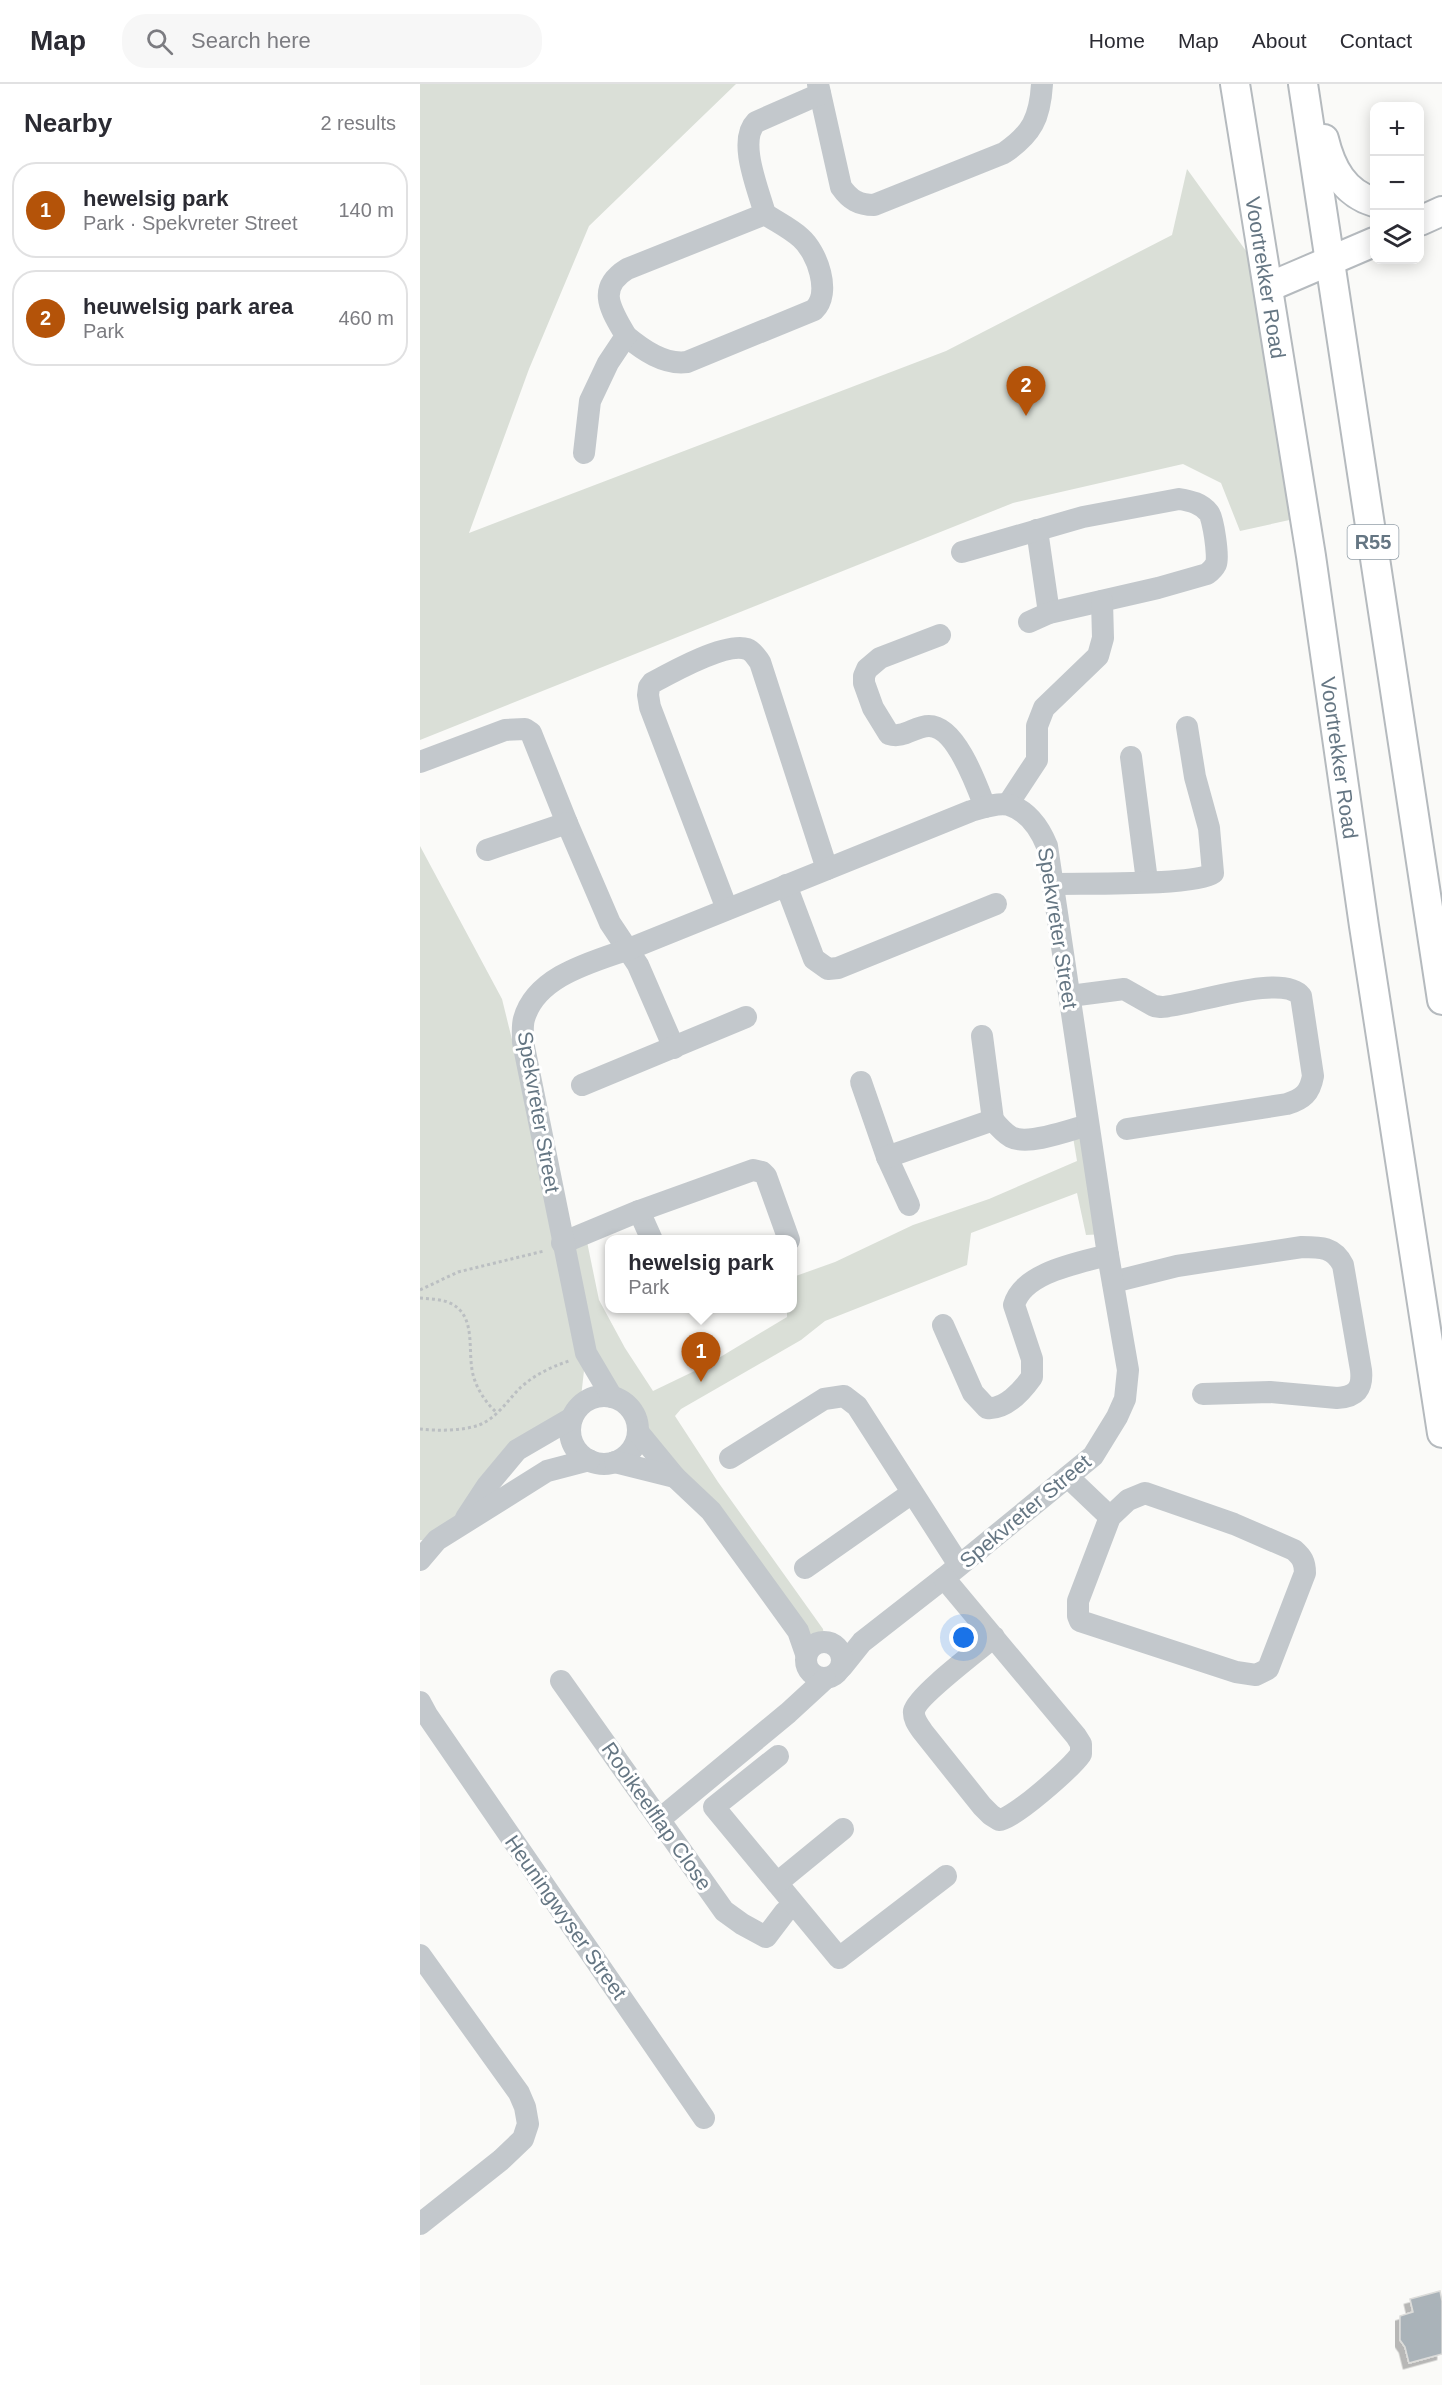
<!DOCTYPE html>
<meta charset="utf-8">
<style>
body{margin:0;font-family:Helvetica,sans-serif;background:#f7f7f7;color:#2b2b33}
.controls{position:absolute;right:18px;top:18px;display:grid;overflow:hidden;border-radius:12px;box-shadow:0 3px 15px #0003}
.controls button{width:54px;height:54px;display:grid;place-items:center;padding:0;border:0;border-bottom:2px solid #e1e1e2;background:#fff;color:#2b2b33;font:30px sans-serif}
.you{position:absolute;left:544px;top:1554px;width:21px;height:21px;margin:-15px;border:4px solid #fff;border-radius:50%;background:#1a73e8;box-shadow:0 0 0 9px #1a73e833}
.badge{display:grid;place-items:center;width:39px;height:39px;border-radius:50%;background:#b45309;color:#fff;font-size:20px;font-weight:700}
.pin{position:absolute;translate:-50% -50px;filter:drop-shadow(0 2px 3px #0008)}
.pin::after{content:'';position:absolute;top:32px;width:21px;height:18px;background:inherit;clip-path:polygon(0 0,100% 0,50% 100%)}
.popup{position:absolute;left:185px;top:1151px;width:192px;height:78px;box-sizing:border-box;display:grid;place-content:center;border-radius:12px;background:#fff;filter:drop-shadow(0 2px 4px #0005);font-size:20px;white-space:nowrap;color:#7c7c81}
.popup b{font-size:22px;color:#2b2b33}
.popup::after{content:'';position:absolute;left:50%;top:100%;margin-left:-12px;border:12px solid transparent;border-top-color:#fff}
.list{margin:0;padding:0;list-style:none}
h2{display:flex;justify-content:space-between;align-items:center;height:78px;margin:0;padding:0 24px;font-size:26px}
h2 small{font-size:20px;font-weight:400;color:#7c7c81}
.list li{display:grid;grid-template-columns:39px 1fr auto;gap:18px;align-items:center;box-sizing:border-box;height:96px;margin:0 12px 12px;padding:0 12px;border:2px solid #e1e1e2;border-radius:24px}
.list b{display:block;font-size:22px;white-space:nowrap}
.list p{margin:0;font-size:20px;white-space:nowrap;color:#7c7c81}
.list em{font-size:20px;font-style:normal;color:#7c7c81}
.icon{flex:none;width:33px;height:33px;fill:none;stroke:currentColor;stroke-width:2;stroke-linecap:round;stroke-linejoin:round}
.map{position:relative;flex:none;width:1022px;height:2301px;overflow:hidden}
header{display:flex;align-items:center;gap:36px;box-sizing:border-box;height:84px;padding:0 30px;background:#fff;border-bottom:2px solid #e1e1e2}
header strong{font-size:28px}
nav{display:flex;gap:33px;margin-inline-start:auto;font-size:21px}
.search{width:420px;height:54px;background:#f7f7f7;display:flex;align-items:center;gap:15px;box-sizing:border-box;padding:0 21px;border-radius:24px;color:#7c7c81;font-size:22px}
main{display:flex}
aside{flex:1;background:#fff}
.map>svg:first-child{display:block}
</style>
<header>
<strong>Map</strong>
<div class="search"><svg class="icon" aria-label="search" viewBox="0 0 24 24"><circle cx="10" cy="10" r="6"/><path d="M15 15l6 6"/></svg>Search here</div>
<nav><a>Home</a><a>Map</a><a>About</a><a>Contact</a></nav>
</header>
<main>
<aside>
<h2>Nearby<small>2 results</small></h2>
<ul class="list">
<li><span class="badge">1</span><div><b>hewelsig park</b><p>Park · Spekvreter Street</p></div><em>140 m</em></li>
<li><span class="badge">2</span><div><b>heuwelsig park area</b><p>Park</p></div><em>460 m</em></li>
</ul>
</aside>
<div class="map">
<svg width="1022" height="2301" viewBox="0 0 1022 2301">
<defs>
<filter id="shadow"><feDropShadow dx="-5.5" dy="5.5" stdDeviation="0" flood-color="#0004"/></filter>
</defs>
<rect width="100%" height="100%" fill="#fafaf8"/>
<g fill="#dadfd7">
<path d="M0,0H316L169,142L109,285L49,449L526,267L752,151L767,85L834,178L874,435L820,447L801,399L763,380L593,419L0,656Z"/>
<path d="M0,762L82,915L142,1158L165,1148L179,1216L205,1264L233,1307L287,1281L367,1233V1225L372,1224L373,1193L415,1178L493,1141L569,1115L657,1077L653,1053H670L685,1150L666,1151L657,1109L551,1149L547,1181L405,1237L381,1256L261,1325L255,1332L298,1398L403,1545L405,1558L378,1547L217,1339L212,1326L192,1313L166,1269L160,1322L17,1456H0Z"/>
</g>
<path fill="#aab3b9" stroke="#dcdcda" stroke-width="1.5" filter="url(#shadow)" d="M1020,2207L1022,2217V2270L989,2279L985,2263L980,2256V2232L993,2228L990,2215Z"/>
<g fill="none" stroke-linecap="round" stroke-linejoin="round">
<g stroke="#b5babe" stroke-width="32">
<g id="major">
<path id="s1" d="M815,0L891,472L944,842L1022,1349"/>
<path d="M883,0L1022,916"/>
<path d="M904,55C911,84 924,109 954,118"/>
<path d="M1000,137L1022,127"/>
<path d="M849,203L954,158"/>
</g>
</g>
<g stroke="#bbbfc2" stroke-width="3" stroke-dasharray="3 3" stroke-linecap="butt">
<path d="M0,1206L38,1188L124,1167"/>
<path d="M0,1214C11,1215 23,1215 32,1220C58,1234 46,1270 54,1294C58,1307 67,1320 77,1329"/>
<path d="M0,1345C18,1347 42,1347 59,1341C77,1334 88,1316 100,1304C114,1291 131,1283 149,1277"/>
</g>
<g stroke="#c3c8cc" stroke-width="22">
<path d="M398,0L421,103C430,116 439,121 454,121L584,69C612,50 620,34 622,0"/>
<path d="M206,252C223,266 244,281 267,278L394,226C412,209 397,168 381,154C370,144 357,138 345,130"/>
<path d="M164,369L170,317L188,279L206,252C192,227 175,205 207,185L345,130C339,107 317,57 336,38L400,10"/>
<path d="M617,446L629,529"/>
<path d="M542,468L663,433L759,415C771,417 781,419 789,429C793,434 799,473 796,480C794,484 791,487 787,490L738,504L629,529L609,538"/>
<path d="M520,551L460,574L447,585L444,592V599L453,624L469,650C484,655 494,642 509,642C536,642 557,702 565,723"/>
<path d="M711,673L727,797"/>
<path d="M0,678L85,646L105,645L111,649L147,739L190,839L218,881L254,964"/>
<path d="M588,720L617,676V642L624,624L678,572L683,554L682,517"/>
<path d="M67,766L147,739"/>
<path d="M633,800C662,799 776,802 793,789L789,744L775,693L767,643"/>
<path d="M366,801L394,875L408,885L418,884L576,820"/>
<path d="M307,825L230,623L228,611L229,603L232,599C252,588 306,558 327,565C333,567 336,573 340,578L407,785"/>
<path d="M650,912L704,905L734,922L741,923C771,922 862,888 881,912L893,992C890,1009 883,1015 867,1020L707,1045"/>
<path d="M562,952L573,1036"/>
<path d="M441,998L467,1073L489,1121"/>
<path d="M162,1001L326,933"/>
<path d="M467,1073L573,1036C578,1042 584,1049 591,1053C608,1062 650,1046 668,1041"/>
<path d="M219,1127L232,1156"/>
<path d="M142,1159L219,1127L333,1086L342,1088L346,1092L369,1156"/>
<path d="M693,1198L757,1182L882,1163C901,1163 914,1163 923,1181L941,1286C943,1305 936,1313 917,1314L850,1308L783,1310"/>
<path d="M523,1241L553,1309L567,1324C585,1326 602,1307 612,1293V1275L594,1221C603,1188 659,1179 688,1171"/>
<circle cx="184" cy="1346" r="34"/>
<path d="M192,1313L166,1269L103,958C103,951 102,942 104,935C116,892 172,878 209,865L551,727C562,724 578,718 589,721C608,727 620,745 627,762L688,1171L708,1286L705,1315L697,1333L673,1372L524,1494L442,1558L422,1583"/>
<path d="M218,1348L255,1393L291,1427L378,1547L386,1570"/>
<path d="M310,1374L404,1315L424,1312L437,1322L539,1481"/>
<path d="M195,1378L255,1393"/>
<path d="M648,1393L690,1433"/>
<path d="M725,1409L814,1440L874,1466C882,1473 885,1478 885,1489L848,1585L836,1591L816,1588L660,1537L658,1532V1517L690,1433L708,1416Z"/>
<path d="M46,1434L67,1402L97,1366L152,1334"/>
<path d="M0,1476L17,1456L127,1387L169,1376"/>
<path d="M385,1484L492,1409"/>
<path d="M524,1494L656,1652L661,1660V1670C651,1684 594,1735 579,1736L571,1731L562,1722L503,1648C499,1642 493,1635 494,1627C497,1612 560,1565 574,1553"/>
<circle cx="404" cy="1576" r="18"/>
<path d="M141,1597L304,1827L322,1840L346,1853L365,1828L374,1822"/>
<path d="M0,1618L7,1631L284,2034"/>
<path d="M358,1672L294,1723L419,1874L526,1792"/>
<path d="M240,1735L368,1629L405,1595"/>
<path d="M357,1799L423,1745"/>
<path d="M0,1871L99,2009L105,2023L108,2040L103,2055L81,2076L0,2140"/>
</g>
<use href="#major" stroke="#fff" stroke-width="28"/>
</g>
<g text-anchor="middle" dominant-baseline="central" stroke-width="6" stroke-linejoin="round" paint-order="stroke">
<rect fill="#fff" stroke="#939fa8" stroke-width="1.5" x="927.5" y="441" width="51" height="34" rx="4.5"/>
<g font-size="20" font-weight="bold" fill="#657683">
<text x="953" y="458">R55</text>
</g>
<g font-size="21" fill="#657683" stroke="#fff">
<text stroke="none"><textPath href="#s1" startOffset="196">Voortrekker Road</textPath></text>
<text stroke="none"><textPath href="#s1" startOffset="682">Voortrekker Road</textPath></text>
<text transform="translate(638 844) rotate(81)">Spekvreter Street</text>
<text transform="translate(119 1028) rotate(80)">Spekvreter Street</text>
<text transform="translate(605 1427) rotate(-40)">Spekvreter Street</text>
<text transform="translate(237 1732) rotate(55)">Rooikeelflap Close</text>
<text transform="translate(146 1833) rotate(55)">Heuningwyser Street</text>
</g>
</g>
</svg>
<div class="controls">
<button>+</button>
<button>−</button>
<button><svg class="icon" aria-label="layers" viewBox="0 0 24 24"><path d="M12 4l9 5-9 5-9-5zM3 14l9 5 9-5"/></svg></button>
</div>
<div class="you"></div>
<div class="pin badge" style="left:281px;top:1298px">1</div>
<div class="popup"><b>hewelsig park</b>Park</div>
<div class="pin badge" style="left:606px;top:332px">2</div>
</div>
</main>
